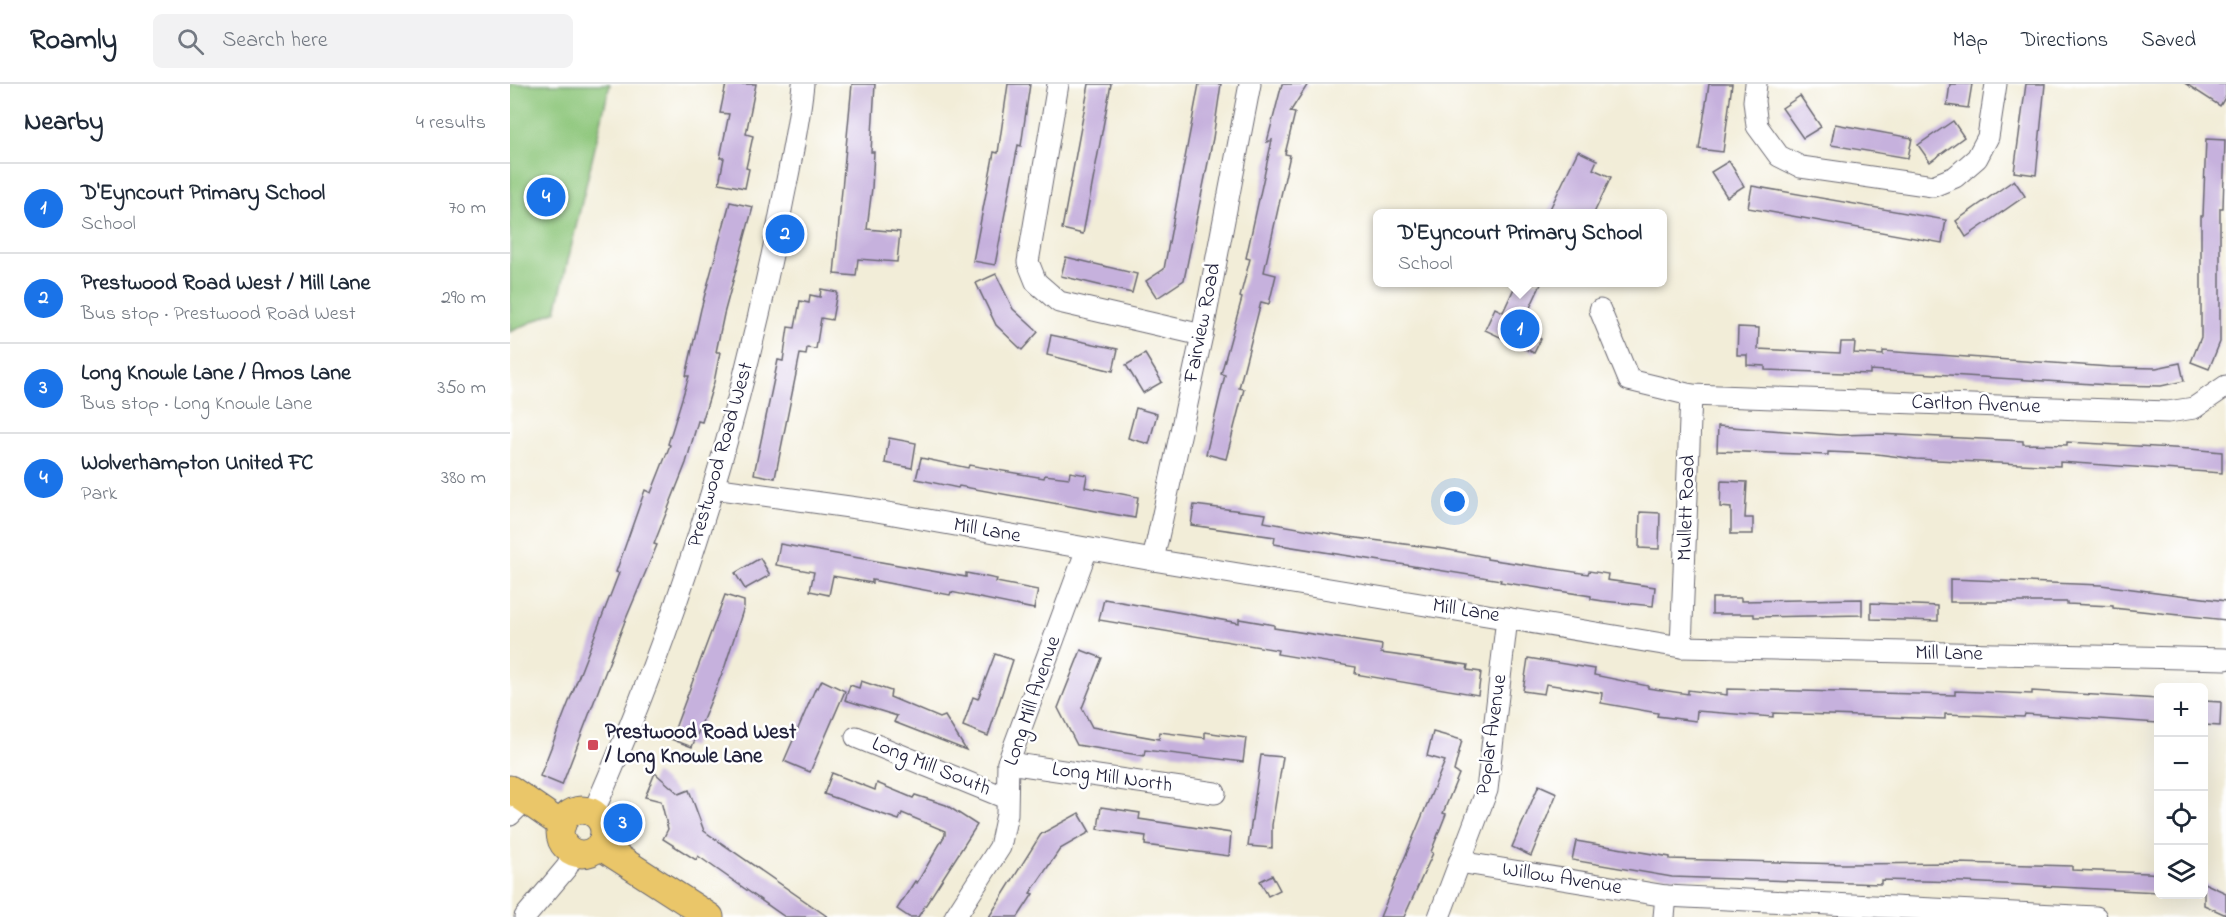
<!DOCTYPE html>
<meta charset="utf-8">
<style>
body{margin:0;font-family:"Indie Flower",sans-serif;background:#f2f2f3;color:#1f2937}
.controls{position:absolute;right:18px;bottom:18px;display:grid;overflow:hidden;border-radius:9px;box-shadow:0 6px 24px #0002}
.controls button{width:54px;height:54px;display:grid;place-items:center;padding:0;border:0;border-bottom:2px solid #e0e1e3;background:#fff;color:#1f2937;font:30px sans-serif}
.you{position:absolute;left:945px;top:418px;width:21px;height:21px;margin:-15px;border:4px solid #fff;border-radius:50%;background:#1a73e8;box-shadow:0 0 0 9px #1a73e833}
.badge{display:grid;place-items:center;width:39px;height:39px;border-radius:50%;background:#1a73e8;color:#fff;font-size:20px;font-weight:700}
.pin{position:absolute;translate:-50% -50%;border:3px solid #fff;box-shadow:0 2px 6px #0006}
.popup{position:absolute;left:863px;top:125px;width:294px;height:78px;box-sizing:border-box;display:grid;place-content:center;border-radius:9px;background:#fff;filter:drop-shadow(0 2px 4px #0005);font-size:20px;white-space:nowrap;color:#747a83}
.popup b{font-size:22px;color:#1f2937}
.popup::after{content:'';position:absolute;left:50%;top:100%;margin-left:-12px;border:12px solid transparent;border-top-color:#fff}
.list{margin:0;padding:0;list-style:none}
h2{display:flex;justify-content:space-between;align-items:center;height:78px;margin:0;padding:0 24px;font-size:26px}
h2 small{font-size:20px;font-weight:400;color:#747a83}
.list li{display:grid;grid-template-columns:39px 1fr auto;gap:18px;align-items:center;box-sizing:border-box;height:90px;padding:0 24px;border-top:2px solid #e0e1e3}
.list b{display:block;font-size:22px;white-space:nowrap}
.list p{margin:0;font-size:20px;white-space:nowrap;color:#747a83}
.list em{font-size:20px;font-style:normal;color:#747a83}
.icon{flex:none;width:33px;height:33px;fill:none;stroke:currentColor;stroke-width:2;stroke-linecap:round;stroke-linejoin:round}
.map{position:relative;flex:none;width:1716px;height:833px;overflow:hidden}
header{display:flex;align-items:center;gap:36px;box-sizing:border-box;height:84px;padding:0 30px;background:#fff;border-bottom:2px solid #e0e1e3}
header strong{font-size:28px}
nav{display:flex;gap:33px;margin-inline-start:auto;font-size:21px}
.search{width:420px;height:54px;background:#f2f2f3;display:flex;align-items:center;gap:15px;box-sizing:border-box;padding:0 21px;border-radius:9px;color:#747a83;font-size:22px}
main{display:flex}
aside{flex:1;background:#fff}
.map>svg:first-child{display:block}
</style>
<header>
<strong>Roamly</strong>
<div class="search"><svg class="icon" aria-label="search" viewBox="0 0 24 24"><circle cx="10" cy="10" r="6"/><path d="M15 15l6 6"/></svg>Search here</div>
<nav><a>Map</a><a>Directions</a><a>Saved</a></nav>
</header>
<main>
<aside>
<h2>Nearby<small>4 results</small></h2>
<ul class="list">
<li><span class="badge">1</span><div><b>D'Eyncourt Primary School</b><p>School</p></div><em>70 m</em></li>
<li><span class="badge">2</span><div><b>Prestwood Road West / Mill Lane</b><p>Bus stop · Prestwood Road West</p></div><em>290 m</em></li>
<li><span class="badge">3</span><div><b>Long Knowle Lane / Amos Lane</b><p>Bus stop · Long Knowle Lane</p></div><em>350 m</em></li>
<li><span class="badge">4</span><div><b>Wolverhampton United FC</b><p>Park</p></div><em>380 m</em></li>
</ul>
</aside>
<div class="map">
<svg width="1716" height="833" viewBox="0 0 1716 833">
<rect width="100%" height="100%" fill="#fff"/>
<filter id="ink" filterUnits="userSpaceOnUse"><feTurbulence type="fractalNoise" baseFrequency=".0167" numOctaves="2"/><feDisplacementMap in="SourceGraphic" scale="12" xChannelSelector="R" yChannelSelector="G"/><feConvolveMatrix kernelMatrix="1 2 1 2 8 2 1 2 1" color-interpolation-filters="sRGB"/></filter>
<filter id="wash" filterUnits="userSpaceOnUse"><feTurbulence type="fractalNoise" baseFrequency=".008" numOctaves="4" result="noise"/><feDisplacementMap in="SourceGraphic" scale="24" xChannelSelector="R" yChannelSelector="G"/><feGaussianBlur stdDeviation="1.35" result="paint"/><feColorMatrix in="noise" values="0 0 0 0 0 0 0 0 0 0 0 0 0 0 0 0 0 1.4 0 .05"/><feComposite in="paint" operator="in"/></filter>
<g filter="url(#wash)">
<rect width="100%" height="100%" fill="#f2edd8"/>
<path fill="#8dc67a" stroke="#58745a" stroke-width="1.5" d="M0,0H100L46,227L0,248Z"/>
<g id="blocks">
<g fill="#c6b1dd">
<path d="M216,0H246L236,50L243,52L236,84L239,85L235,104L209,99L214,74H210L219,30L210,29Z"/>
<path d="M342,0H365L361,68H364L362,104L357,145L390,148L387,178L348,175L346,192L324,190Z"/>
<path d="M498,0H520L511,62L508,61L485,181L463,177L484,68L488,69Z"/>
<path d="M579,0H601L573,150L552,145Z"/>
<path d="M689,0H711L703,54L674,196L647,214L636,197L654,185Z"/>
<path d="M772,0H798L780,28L785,29L775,70L780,71L754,188L766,191L759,220L751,218L729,304L734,305L716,375L696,370L715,291L711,290L732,214L730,213L740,175L736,174L762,56L757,58Z"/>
<path d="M1199,0H1222L1213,68L1189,65Z"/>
<path d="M1440,0H1462L1458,24L1437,21Z"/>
<path d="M1516,0H1535L1526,91L1504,88Z"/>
<path d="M1676,0H1716V12L1710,22Z"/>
<path d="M1290,12L1311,43L1293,54L1272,24Z"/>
<path d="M1443,37L1454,53L1420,78L1408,61Z"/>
<path d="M1325,40L1402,54L1398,74L1321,61Z"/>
<path d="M1696,55L1715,56L1713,124H1710V258L1699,285L1681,278L1691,253V132H1693Z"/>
<path d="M1068,67L1087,76L1083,85L1101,93L1084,129H1038Z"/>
<path d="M1219,77L1234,102L1217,113L1201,88Z"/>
<path d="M1504,96L1515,112L1456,153L1446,137Z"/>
<path d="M1242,102L1436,136L1432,159L1238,124Z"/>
<path d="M220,118L243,123L214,230L206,268H210L204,298L192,338L188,337L176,379L144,460L147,461L115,537L52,701L30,692L109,489L106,488L135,406L141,409L160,361L158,360L179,292H176L191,225Z"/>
<path d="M556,173L627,190L622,209L551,192Z"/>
<path d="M486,190L503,225L528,248L512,266L486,241L466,199Z"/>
<path d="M1007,198H1032L1010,245L1031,255L1024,269L975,246L985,224L993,228Z"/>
<path d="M311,205L327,208L322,236L311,234L306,265L297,264L296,271L290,270L265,394L244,390L268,276L273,277L278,243L285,244L290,217L299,219L300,211L310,213Z"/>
<path d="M1228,243L1249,244L1248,265L1330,269L1331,258H1345L1344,269L1373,271V267L1600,283L1646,284L1670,279L1674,297L1651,302L1599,301L1360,286V290L1255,286V282L1237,281V271H1227Z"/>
<path d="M541,251L608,265L603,287L537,271Z"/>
<path d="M635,270L652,298L633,309L616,281Z"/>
<path d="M626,324L647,330L639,360L618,354Z"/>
<path d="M1208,342L1329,351L1368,350L1513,357V360L1557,361V358L1680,365L1712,368V389L1550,378V382L1406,375L1367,370L1318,368V371L1207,367Z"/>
<path d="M379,354L406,359L402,384L375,379Z"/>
<path d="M411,374L458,384L459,381L534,394L535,391L559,394L560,388L577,391L575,403L628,413L625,434L449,402L448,404L406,395Z"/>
<path d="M1211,397L1237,398L1235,434H1243V450H1221V424L1210,423Z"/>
<path d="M684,421L756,430L754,438L839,453L934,465L977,473V475L1078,490L1079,487L1098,490L1097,496L1145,503L1143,522L1093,517L1081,515V512L990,498L991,496L764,460L765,453L681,441Z"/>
<path d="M1130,428L1150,429L1149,465L1129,464Z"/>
<path d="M270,460L456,493V489L487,495L486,498L528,506L524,525L441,508L440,511L362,496V499L323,492L319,511L300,507L304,488L266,481Z"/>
<path d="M250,474L260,491L235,505L225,489Z"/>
<path d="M1440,495L1591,501L1716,517V536L1603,524V522L1557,520V518H1440Z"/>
<path d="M215,511L234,517V523L215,582L182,663L161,655Z"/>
<path d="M1202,514H1231V517L1352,515V531L1244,533V530H1202Z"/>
<path d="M594,515L729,539V535L764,541V544L872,561L871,569L958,581L957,586L971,588L968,611L845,590L846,583L767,570L768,566L589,536Z"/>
<path d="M1361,519L1428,522V537L1361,535Z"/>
<path d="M571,566L592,574L572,624L582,643L649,655L650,648L695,654V648L736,654L733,678L635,666L634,672L567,661L548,624Z"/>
<path d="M485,570L503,576L478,652L453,642L463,613L468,615Z"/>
<path d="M1018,574L1085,585L1084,591L1138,602V604L1178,610V606L1217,611V605L1445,611V607L1522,610V607L1648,615V639L1515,630L1514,633L1435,630V635L1263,629V633L1187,627L1186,637L1147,632L1148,629L1091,619L1092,609L1036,600L1034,610L1013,607Z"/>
<path d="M312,596L335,607L300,688L274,677L306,603L308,604Z"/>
<path d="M351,597L381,607L380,613L430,634L435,632L456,666L384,638L387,632L335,616L340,601L349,604Z"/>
<path d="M1694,617L1711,618L1710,642L1694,641Z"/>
<path d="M923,648L952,656L944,687L949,690L933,729L936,730L921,768L923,769L894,833H870L935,677L917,672Z"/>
<path d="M751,671L773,673L762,741V764L738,762Z"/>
<path d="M145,689L169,710L179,706L194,747L318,833H275L188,772L186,776L153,755L158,745L151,717L135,713Z"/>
<path d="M322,689L365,706L367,699L403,714L405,711L436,721L467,741L408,833H399L387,825L405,797L407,799L435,751V747L392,729L389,736L314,710Z"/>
<path d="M1029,701L1047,709L1021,772L1002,763Z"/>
<path d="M591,723L630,729L629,735L721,749L719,772L635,761L636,752L588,745Z"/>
<path d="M569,729L580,748L550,765L520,809L523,810L508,833H479L531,750Z"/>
<path d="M1066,757L1160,773V775L1334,780L1447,779L1562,782V786L1638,789L1648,790V808L1454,798L1371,796V800L1162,793L1062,776Z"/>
<path d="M762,791L770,806L758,812L750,797Z"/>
<path d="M1694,799L1716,809V831L1694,821Z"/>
</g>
</g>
</g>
<g filter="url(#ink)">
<use href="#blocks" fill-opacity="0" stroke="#6b6972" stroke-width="1.5"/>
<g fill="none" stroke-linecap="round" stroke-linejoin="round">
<g stroke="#6b6972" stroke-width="23">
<g id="minor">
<path d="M548,0L518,178L526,198L549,218L692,251"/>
<path d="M1246,0L1244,17L1247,42L1269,72L1291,83L1423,102L1445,93L1467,74L1478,53L1486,0"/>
<path d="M1090,226L1119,296L1181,311"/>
<path d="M203,404L361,426L643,476L1171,563L1716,575"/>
<path d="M643,476L692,251L740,0"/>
<path d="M1171,563L1181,311L1658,328L1684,324L1716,302"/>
<path d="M346,653L496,714"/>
<path d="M498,679L705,709"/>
<path d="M83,729C166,542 227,347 267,147C276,98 288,50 293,0"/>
<path d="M0,731L15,716"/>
<path d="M949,778L1156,812L1586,833"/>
<path d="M15,833L57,783L64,769"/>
<path d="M445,833L490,763L497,730L498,679L577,465"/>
<path d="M929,833L977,706L997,534"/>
<path d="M1154,833L1156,812"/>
</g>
</g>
<g stroke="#6b6972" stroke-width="29">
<g id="major">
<path d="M0,705L52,741"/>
<circle cx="72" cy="748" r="22"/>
<path d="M90,762L200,833"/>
</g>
</g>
<use href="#minor" stroke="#fff" stroke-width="21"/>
<use href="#major" stroke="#eac669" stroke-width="27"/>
</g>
</g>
<rect fill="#d1495b" stroke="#fff" stroke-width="2" x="77" y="655" width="12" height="12" rx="3"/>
<g text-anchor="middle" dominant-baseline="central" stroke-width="5" stroke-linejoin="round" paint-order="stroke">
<g font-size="21" fill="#22223b" stroke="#fff">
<text transform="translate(693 239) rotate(-79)">Fairview Road</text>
<text transform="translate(1466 321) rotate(2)">Carlton Avenue</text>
<text transform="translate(211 371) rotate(-74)">Prestwood Road West</text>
<text transform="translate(1177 424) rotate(-88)">Mullett Road</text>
<text transform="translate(477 447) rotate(10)">Mill Lane</text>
<text transform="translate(956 527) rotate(9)">Mill Lane</text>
<text transform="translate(1439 570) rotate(1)">Mill Lane</text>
<text transform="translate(523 617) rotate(-71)">Long Mill Avenue</text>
<text transform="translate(982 651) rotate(-82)">Poplar Avenue</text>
<text transform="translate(421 683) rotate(22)">Long Mill South</text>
<text transform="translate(602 694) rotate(8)">Long Mill North</text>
<text transform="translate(1052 795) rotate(9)">Willow Avenue</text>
</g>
<g font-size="21" font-weight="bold" fill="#22223b" stroke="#fff" text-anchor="start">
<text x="95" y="649">Prestwood Road West<tspan x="95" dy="24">/ Long Knowle Lane</tspan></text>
</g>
</g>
</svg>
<div class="controls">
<button>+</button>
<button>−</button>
<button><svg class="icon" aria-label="locate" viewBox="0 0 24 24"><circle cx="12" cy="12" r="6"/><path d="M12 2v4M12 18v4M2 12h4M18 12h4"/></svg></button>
<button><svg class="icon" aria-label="layers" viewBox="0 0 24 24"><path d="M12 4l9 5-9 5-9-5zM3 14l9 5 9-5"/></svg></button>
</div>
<div class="you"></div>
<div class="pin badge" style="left:1010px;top:245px">1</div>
<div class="popup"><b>D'Eyncourt Primary School</b>School</div>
<div class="pin badge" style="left:275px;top:150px">2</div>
<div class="pin badge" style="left:113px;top:739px">3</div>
<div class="pin badge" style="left:36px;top:113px">4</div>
</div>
</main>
